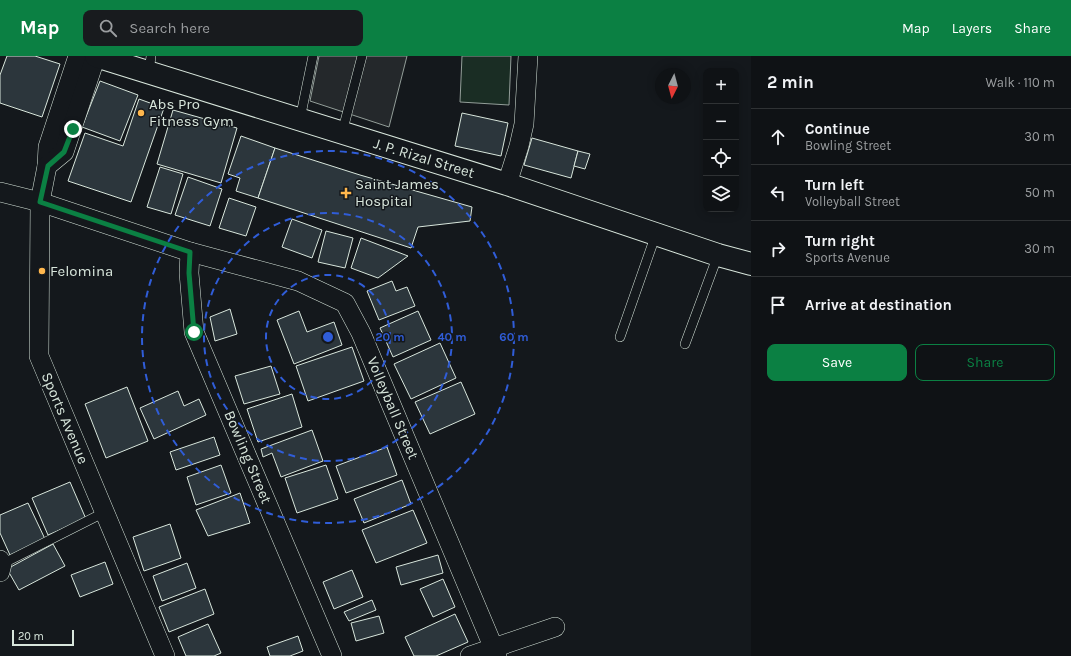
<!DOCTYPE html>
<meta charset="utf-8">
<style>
body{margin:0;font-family:Karla,sans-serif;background:#181b1e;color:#f1f3f6}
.controls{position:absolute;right:12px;top:12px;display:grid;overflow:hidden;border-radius:8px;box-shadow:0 2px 10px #0003}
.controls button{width:36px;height:36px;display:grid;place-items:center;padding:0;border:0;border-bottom:1px solid #2f3234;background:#0f1215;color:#f1f3f6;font:20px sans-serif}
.compass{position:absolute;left:655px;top:12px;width:36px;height:36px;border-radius:50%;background:#0f1215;box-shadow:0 2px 10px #0003;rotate:186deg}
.scale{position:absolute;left:12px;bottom:10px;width:62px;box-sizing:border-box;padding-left:4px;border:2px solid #d8e6dc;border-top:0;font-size:11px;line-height:14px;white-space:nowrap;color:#d8e6dc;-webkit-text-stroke:3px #14181c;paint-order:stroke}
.stop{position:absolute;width:12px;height:12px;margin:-9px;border:3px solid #0b8043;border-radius:50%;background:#fff}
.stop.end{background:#0b8043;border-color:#fff;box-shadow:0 1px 4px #0008}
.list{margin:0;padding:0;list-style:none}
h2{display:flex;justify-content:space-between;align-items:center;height:52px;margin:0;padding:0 16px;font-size:17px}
h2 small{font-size:13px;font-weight:400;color:#9b9ea0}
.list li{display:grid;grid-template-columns:26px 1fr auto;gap:12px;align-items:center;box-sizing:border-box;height:56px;padding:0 16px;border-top:1px solid #2f3234}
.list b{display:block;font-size:15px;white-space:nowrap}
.list p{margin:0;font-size:13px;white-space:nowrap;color:#9b9ea0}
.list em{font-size:13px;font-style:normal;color:#9b9ea0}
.actions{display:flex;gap:8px;padding:12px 16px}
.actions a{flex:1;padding:9px 0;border:1px solid #0b8043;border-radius:8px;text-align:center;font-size:14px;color:#0b8043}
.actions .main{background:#0b8043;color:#fff}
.icon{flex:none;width:22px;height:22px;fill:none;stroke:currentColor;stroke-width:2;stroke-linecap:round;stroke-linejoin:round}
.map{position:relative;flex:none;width:751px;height:600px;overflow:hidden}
header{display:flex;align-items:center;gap:24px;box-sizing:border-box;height:56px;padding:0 20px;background:#0b8043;color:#fff}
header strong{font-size:19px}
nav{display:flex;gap:22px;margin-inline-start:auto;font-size:14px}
.search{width:280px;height:36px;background:#181b1e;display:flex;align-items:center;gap:10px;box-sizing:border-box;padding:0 14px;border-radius:8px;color:#9b9ea0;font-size:15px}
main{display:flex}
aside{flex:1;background:#0f1215}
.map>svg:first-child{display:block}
</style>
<header>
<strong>Map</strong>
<div class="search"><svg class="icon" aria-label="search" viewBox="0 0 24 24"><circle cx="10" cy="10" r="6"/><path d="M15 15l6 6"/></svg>Search here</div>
<nav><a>Map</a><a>Layers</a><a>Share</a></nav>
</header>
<main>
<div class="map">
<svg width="751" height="600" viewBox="0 0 751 600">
<rect width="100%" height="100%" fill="#14181c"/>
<path fill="#1a2d24" stroke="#939e99" d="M462,0H511L509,49L460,46Z"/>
<path fill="#24282b" stroke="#939e99" d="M319,0H407L389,71L310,45Z"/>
<g fill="#2c363c" stroke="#d8e6dc">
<path d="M7,0H35L60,8L42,61L0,47V19Z"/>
<path d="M100,25L138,39L120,85L82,71Z"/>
<path d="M139,43L164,52L131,146L68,125L85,77L123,90Z"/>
<path d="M173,54L237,72L221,127L157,108Z"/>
<path d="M462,57L508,67L501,100L455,90Z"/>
<path d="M241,80L275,92L258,142L236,135L240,122L228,118Z"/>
<path d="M532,82L578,95L571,122L524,109Z"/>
<path d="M275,92L360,119L472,151L470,165L418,171L411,192L258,142Z"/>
<path d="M578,95L590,98L585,113L574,110Z"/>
<path d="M160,111L183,118L171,158L147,151Z"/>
<path d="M188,121L222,133L210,170L175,159Z"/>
<path d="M229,142L256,151L246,180L219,172Z"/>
<path d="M292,163L322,174L312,202L282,191Z"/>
<path d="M326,175L353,182L345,212L318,206Z"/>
<path d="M361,182L408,200L378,222L351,212Z"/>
<path d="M392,225L396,235L407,231L415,250L379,264L367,235Z"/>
<path d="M230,253L237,278L215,285L210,261Z"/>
<path d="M299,255L307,276L334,266L342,289L294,308L277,264Z"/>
<path d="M418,255L431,284L393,301L380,272Z"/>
<path d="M440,287L456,322L411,343L394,308Z"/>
<path d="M352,291L364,325L308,345L296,310Z"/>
<path d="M271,310L280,338L244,348L235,320Z"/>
<path d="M461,326L475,358L430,378L415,346Z"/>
<path d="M127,331L148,385L106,402L85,348Z"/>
<path d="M178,335L184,350L199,343L206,359L154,383L140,352Z"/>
<path d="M292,338L302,371L258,386L247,353Z"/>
<path d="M312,374L323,405L281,421L272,397L263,401L261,393Z"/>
<path d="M214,381L220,399L176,414L170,396Z"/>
<path d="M387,391L397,419L346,437L336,410Z"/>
<path d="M221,409L231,437L196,449L187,421Z"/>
<path d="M326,409L338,443L297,457L285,422Z"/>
<path d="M402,424L411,448L364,467L354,443Z"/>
<path d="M70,426L86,463L48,479L32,442Z"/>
<path d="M240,437L250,467L208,480L196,454Z"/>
<path d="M28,447L45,483L10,499L0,477V459Z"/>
<path d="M413,454L427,487L376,507L362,474Z"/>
<path d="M170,468L181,502L144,515L133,481Z"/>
<path d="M53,488L65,510L19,534L7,513Z"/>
<path d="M438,499L443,517L401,529L396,511Z"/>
<path d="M105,506L113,528L80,541L71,519Z"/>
<path d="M187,507L196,532L162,545L153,520Z"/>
<path d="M352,514L363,541L334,553L323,526Z"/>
<path d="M443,523L455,551L433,561L420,533Z"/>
<path d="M205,533L214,558L169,576L159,551Z"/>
<path d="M372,544L376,554L349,565L344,556Z"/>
<path d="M455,558L468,586L436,600H414L405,581Z"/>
<path d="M379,560L384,577L356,585L351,567Z"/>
<path d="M208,568L221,597L214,600H186L178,581Z"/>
<path d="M298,580L303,595L290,600H270L267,591Z"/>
</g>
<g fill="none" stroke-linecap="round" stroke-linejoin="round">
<g stroke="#d8e6dc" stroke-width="10">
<g id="service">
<path d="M149,17L151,0"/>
<path d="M300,63L313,0"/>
<path d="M342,77L362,0"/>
<path d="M620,281L656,178"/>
<path d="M685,288L718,199"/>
<path d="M2,508L105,456"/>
</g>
</g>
<g stroke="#d8e6dc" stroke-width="20">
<g id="minor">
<path d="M78,0L48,91L47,110L40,146L39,300L165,600"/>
<path d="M47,110L64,96L96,0"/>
<path d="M507,128L519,90L524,68L528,0"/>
<path d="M0,136L40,146L190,196L298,225L345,247L361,277L497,600"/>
<path d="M190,196L189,217L194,276L332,600"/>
<path d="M0,504L2,508L0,516"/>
<path d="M470,600L555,571"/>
</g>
</g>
<g stroke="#d8e6dc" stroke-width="24">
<path id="secondary" d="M96,0L507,128L718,199L751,208"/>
</g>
<use href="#service" stroke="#14181c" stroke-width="9"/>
<use href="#minor" stroke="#14181c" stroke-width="19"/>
<use href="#secondary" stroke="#14181c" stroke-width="22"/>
</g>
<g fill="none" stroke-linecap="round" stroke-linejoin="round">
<path stroke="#0b8043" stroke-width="5" d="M73,73L64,96L48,110L40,146L190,196L189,217L194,276"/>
</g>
<g fill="none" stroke="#305dd8" stroke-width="2" stroke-dasharray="7 5">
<circle cx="328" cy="281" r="62"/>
<circle cx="328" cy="281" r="124"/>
<circle cx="328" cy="281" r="186"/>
</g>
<g fill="#ffb74d" stroke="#14181c" stroke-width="1.5">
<circle cx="141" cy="57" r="4"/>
<path d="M344 131h4v4h4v4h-4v4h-4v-4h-4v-4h4z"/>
<circle cx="42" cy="215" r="4"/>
</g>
<g text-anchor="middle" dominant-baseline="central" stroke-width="3" stroke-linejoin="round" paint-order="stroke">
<g font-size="15" fill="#d8e6dc" stroke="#14181c" text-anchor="start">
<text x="149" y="48">Abs Pro<tspan x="149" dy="17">Fitness Gym</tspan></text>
<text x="355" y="128">Saint James<tspan x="355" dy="17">Hospital</tspan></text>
<text x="50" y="215">Felomina</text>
</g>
<g font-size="15" fill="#d8e6dc" stroke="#14181c">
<text transform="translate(424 102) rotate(17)">J. P. Rizal Street</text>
<text transform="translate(393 352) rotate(67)">Volleyball Street</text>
<text transform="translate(65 362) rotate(67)">Sports Avenue</text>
<text transform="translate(248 401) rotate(67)">Bowling Street</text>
</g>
</g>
<circle cx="328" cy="281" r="6" fill="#305dd8" stroke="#14181c" stroke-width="2"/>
<g font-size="12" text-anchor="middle" font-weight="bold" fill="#305dd8" stroke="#14181c" stroke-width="3" stroke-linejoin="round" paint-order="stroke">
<text x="390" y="285">20 m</text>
<text x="452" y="285">40 m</text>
<text x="514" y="285">60 m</text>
</g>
</svg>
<div class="controls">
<button>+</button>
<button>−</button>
<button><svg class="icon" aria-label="locate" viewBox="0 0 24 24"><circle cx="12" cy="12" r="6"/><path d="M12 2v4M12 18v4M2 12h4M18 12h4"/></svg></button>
<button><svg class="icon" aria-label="layers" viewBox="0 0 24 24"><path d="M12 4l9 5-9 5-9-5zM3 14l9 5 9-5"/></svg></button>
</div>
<svg class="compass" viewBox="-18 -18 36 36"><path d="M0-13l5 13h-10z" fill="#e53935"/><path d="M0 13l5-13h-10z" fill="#9b9ea0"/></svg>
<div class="scale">20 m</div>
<div class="stop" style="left:194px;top:276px"></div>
<div class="stop end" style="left:73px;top:73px"></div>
</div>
<aside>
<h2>2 min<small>Walk · 110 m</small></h2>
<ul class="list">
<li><svg class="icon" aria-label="ahead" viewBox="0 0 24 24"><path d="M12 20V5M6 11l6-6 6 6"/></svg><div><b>Continue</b><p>Bowling Street</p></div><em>30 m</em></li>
<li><svg class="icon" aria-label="left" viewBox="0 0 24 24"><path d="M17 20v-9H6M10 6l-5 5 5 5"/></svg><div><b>Turn left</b><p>Volleyball Street</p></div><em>50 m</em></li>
<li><svg class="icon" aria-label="right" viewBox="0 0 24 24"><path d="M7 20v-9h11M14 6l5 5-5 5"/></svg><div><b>Turn right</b><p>Sports Avenue</p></div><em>30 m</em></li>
<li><svg class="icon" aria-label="arrive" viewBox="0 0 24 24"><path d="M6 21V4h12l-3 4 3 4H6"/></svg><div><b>Arrive at destination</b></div></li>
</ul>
<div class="actions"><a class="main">Save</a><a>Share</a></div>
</aside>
</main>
